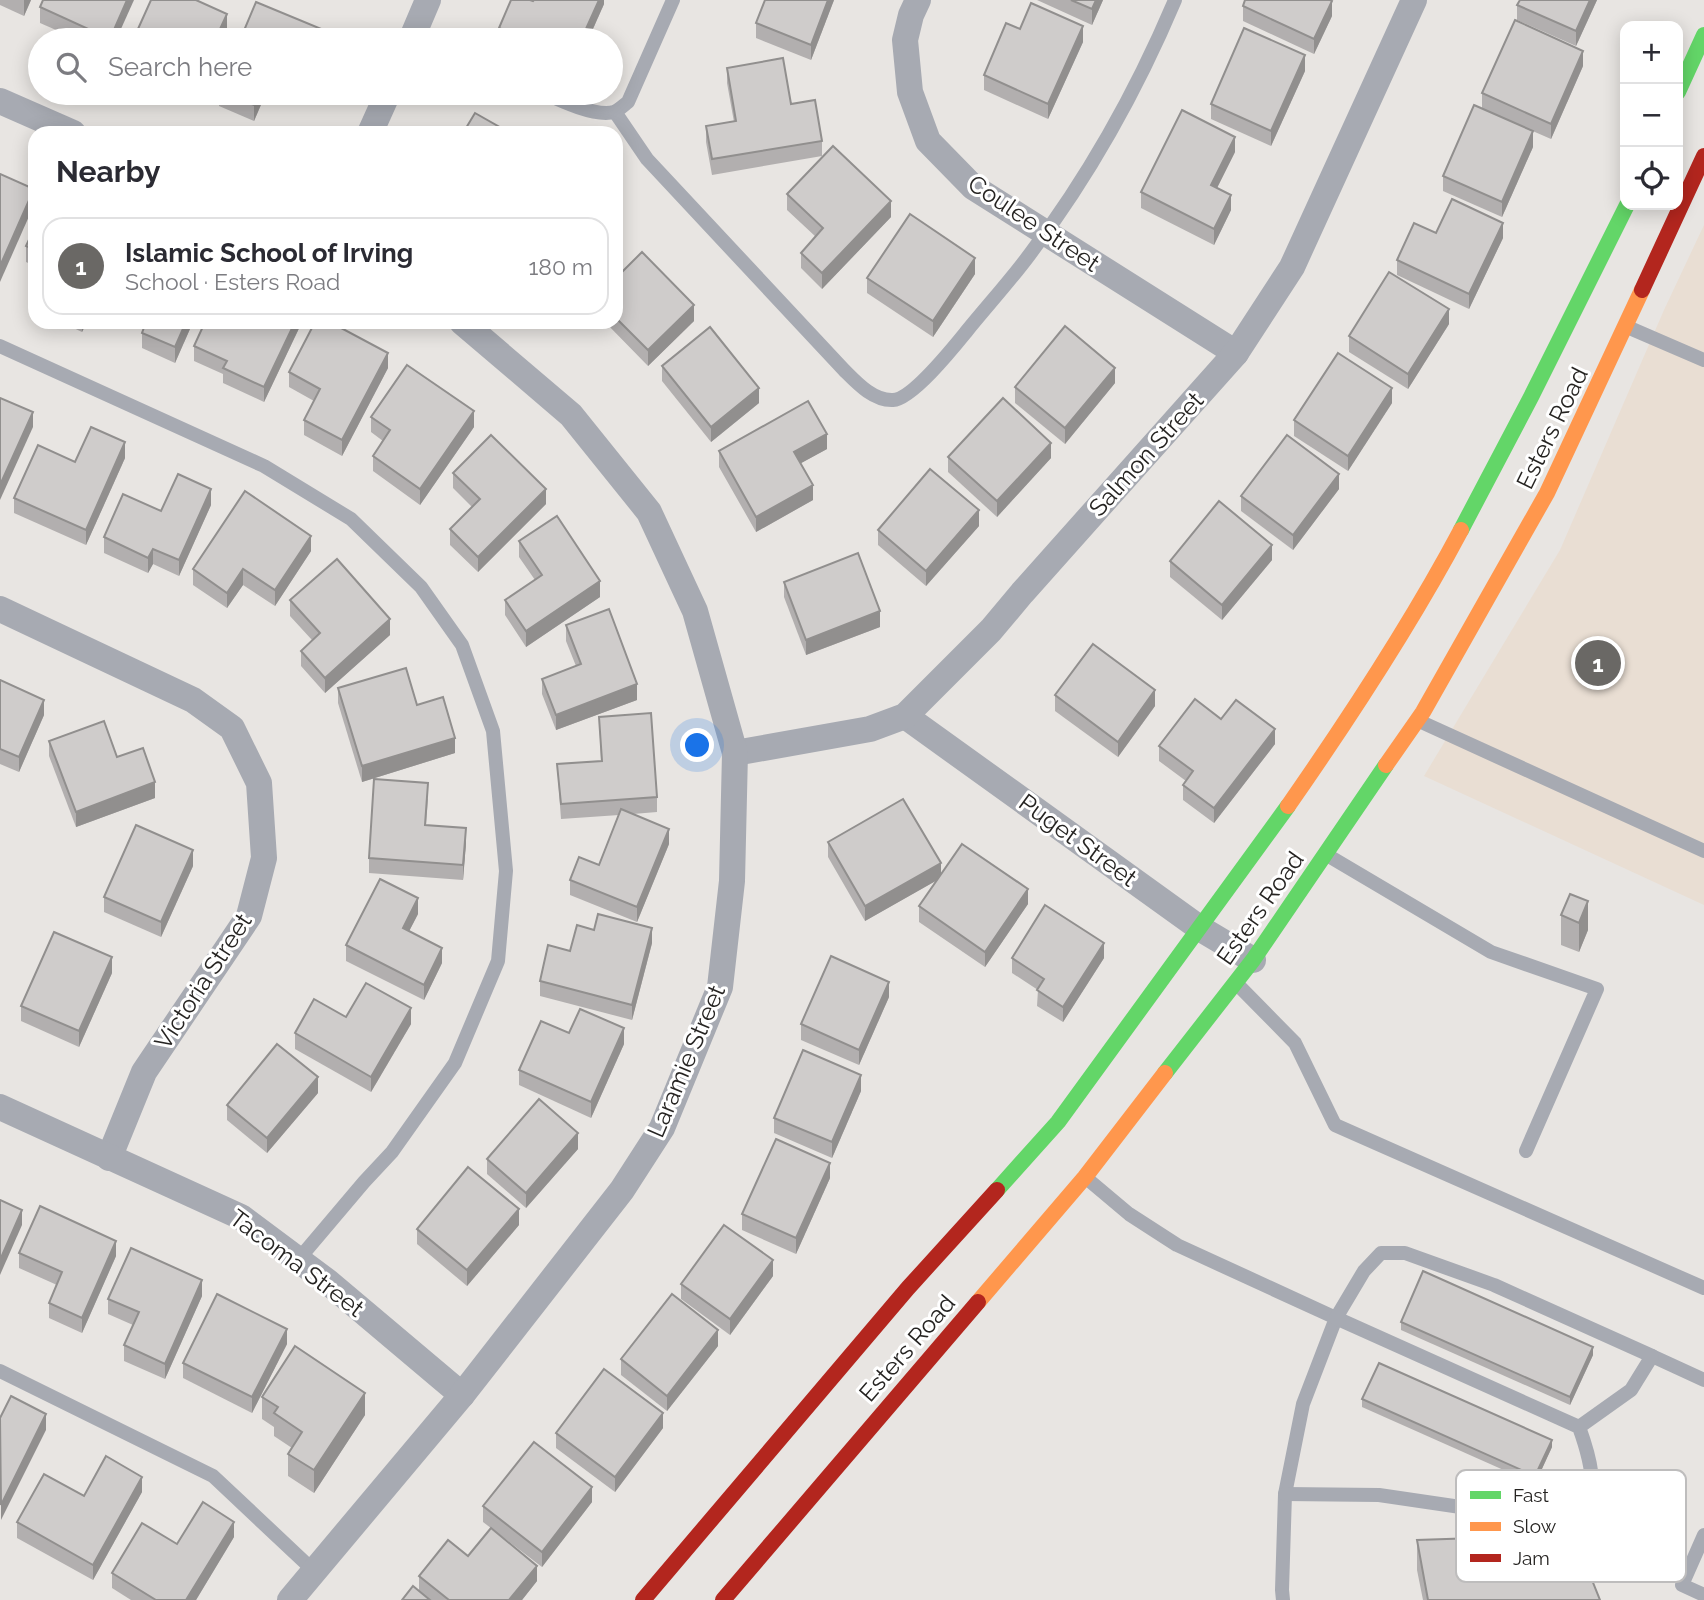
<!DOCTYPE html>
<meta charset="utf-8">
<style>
body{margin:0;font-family:Raleway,sans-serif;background:#f2f2f3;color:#2b2b33}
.controls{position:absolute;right:21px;top:21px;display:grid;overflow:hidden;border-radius:14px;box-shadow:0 4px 18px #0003}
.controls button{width:63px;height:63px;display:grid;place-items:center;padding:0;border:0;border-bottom:2px solid #e1e1e2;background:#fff;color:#2b2b33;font:35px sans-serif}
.you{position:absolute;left:698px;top:746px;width:24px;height:24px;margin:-18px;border:5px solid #fff;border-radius:50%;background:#1a73e8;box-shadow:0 0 0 10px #1a73e833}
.badge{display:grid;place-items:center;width:46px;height:46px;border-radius:50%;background:#6a6865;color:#fff;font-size:23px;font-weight:700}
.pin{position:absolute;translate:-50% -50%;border:4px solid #fff;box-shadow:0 2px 7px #0006}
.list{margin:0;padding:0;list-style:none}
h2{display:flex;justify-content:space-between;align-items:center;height:91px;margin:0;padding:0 28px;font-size:30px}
h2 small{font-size:23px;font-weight:400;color:#7c7c81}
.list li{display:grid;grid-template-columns:46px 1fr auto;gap:21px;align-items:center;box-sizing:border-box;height:98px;margin:0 14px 14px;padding:0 14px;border:2px solid #e1e1e2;border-radius:21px}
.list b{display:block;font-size:26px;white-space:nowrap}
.list p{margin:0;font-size:23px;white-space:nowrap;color:#7c7c81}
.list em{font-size:23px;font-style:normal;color:#7c7c81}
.icon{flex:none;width:38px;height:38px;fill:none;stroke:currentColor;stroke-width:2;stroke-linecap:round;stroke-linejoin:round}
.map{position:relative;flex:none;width:1704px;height:1600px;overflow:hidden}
.search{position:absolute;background:#fff;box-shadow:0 4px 18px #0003;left:28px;top:28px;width:595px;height:77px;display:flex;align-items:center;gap:18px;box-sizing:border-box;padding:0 24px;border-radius:38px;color:#7c7c81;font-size:26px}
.panel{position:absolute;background:#fff;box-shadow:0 4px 18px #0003;left:28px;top:126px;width:595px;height:203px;border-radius:21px}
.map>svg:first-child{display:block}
</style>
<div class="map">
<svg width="1704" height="1600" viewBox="0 0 1704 1600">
<rect width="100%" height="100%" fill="#e8e5e2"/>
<path fill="#e9ded3" d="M1704,225V905L1424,776L1560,550L1664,310Z"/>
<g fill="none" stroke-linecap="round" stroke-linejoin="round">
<g stroke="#a7aab2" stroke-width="14">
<path d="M544,93C561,101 595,117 614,112C619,110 624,105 628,102L673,0"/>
<path d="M615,112L647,159L844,370C856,382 873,401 893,400C912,399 953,348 966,332C987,306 1010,281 1030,254C1089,176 1137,90 1175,0"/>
<path d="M1625,326L1704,360"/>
<path d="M0,346L264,466L351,519L421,587L462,645L493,731L506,871L498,961L455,1063L392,1152L364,1182L298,1260"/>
<path d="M1419,721L1704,851"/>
<path d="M1327,855L1491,952L1597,989L1526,1151"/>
<path d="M1237,984L1295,1043L1335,1125L1704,1288"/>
<path d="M1085,1177L1129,1214L1177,1245L1336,1318L1303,1404L1285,1494L1282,1590L1283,1600"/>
<path d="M1652,1356L1704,1380"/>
<path d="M0,1371L213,1476L314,1571"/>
<path d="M1285,1494L1379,1495L1563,1522C1568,1521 1576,1520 1579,1517C1604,1498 1587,1449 1579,1427L1336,1318L1364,1271L1381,1253H1405L1494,1285L1652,1356L1631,1390L1579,1427"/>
<path d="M1704,1535L1682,1585L1704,1595"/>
</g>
<g stroke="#a7aab2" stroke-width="26">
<path d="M918,0L911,15L905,40L910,92L928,141L973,187L1236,353"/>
<path d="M411,40L428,0"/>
<path d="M0,101L73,133"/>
<path d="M370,133L388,93"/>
<path d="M0,609L193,700L232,728L259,783L264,858L249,916L144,1072L109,1158"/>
<path d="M905,716L1201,929L1253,960"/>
<path d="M735,753L870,729L905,716L991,630L1022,593L1236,353L1292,267L1414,0"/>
<path d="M0,1107L241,1217L328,1282L462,1395"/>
<path d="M290,1600L462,1395L622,1190L662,1128L720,987L732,881L735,753L695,611L649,512L571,415L462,322"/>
</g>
<g stroke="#63d668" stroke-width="16">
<path d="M1678,92L1704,35"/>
<path d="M1461,530L1531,397L1627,205"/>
<path d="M1165,1073L1253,960L1386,765"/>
<path d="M997,1190L1058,1122L1288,806"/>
</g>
<g stroke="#ff974d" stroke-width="16">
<path d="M1386,765L1423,712L1547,493L1642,290"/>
<path d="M1288,806C1350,717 1410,626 1461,530"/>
<path d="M978,1302L1085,1177L1165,1073"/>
</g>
<g stroke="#b3261e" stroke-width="16">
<path d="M1642,290L1704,156"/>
<path d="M643,1600L908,1288L997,1190"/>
<path d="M723,1600L978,1302"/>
</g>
</g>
<g fill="#b2afaf">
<path d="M0,0H31L24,16L0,5Z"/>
<path d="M604,0V4L588,40H499V28L533,1Z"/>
<path d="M834,0L811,60L756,38V23Z"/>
<path d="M1037,0H1103L1092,25Z"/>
<path d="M1520,0H1597L1576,46L1517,20V5Z"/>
<path d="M1243,6L1332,16L1314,54L1243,21Z"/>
<path d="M40,7L116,40H79L40,23Z"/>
<path d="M1020,29L1083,42L1048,119L984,90V75Z"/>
<path d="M1583,66L1551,139L1482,109V93Z"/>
<path d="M727,68L822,141V156L712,175L706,142V126L734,122L727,83Z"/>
<path d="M1305,71L1271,146L1211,119V104Z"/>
<path d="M219,93H266L254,121L219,106Z"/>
<path d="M290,93H312L309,101Z"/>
<path d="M1533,147L1502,217L1443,191V176Z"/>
<path d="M1235,152L1217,188L1231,210L1214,245L1141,208V192Z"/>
<path d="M787,194L891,217L822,289L801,268V253L816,237L787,210Z"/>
<path d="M35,227V266L26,262V246Z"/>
<path d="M1436,233L1503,238L1469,309L1397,275V260Z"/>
<path d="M975,274L933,337L867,293V278Z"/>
<path d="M616,278L694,321L648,366L605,322H616Z"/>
<path d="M61,322H87L82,332Z"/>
<path d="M146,322H193L175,363L142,348V333Z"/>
<path d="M302,322L264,402L223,383V374L194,361V346Z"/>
<path d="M1449,324L1408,389L1349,352V336Z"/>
<path d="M662,366L759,403L711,442L662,381Z"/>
<path d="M388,368L342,456L304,435V420L314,401L289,387V372Z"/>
<path d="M1115,383L1065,444L1015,403V387Z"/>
<path d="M1392,403L1348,471L1294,436V420Z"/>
<path d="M371,417L474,427L420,505L373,471V456L383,441L371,432Z"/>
<path d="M827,449L801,463L813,500L756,532L719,467V451Z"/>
<path d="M948,457L1051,458L997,517L948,472Z"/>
<path d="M125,458L86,545L14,513V498L75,462Z"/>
<path d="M453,473L546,504L478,572L450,545V529L472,507L453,488Z"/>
<path d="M1339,489L1293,550L1241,511V496Z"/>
<path d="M211,505L179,576L153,564L148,573L104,553V537L161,511Z"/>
<path d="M979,526L926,586L878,545V530Z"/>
<path d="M519,541L600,597L526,647L505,615V600L535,580L519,557Z"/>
<path d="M311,551L275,606L243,585L227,608L193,585V569Z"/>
<path d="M1272,560L1222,620L1170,577V561Z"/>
<path d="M784,582L880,627L806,655L784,597Z"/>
<path d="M290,600L390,635L325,693L301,666V651L312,640L290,616Z"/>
<path d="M566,625L637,700L556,730L542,694V679L576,666L566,641Z"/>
<path d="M0,680L44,715L19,772L0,764Z"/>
<path d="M338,688L417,705L455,753L362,782L338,703Z"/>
<path d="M1055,695L1155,706L1118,757L1055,711Z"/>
<path d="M599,717L657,797V812L633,814L669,844L637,922L570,895V880L599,865L619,815L561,819L557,764L601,761Z"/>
<path d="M1221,719L1275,744L1214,823L1183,800V785L1186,781L1159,761V746Z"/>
<path d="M49,741L117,757L155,798L76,827L49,756Z"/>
<path d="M428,798L426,825L466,843L463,880L369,873V858Z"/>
<path d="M828,842L941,875L1028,904L985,967L919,922V906L937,880L865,921L828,857Z"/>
<path d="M193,866L161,937L104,912V897Z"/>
<path d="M1570,894L1588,930L1579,952L1561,945V915Z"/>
<path d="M418,914L409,931L442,963L424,1000L346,961V945Z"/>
<path d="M652,943L632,1020L540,996V981L570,951Z"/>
<path d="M1012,958H1104L1063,1022L1037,1006L1038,990L1012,973Z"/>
<path d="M112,973L79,1047L21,1021V1006Z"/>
<path d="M889,997L859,1065L801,1040V1024Z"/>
<path d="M346,1017L411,1024L371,1092L295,1049V1033Z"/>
<path d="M569,1033L624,1044L591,1118L519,1085V1070Z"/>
<path d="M861,1091L832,1158L774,1133V1118Z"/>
<path d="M318,1093L267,1153L227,1120V1105Z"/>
<path d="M578,1149L526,1208L487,1174V1159Z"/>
<path d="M830,1178L796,1254L742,1230V1214Z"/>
<path d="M519,1225L467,1286L417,1244V1229Z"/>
<path d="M19,1253L116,1256L82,1333L49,1318V1303L57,1285L19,1268Z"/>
<path d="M773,1276L730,1335L681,1299V1284Z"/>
<path d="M202,1296L165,1379L124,1361V1345L133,1325L108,1314V1299Z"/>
<path d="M1401,1322L1593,1355L1570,1405L1401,1330Z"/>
<path d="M287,1344L252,1413L183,1378V1363Z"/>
<path d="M718,1346L667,1411L621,1375V1359Z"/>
<path d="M262,1397L365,1415L314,1493L288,1476V1454L292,1448L274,1436V1427L262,1419Z"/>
<path d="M1362,1399L1552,1447L1535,1484L1362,1407Z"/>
<path d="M663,1428L615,1492L556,1448V1433Z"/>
<path d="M142,1492L93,1580L17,1538V1522L84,1496Z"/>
<path d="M592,1502L542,1567L483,1522V1506Z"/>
<path d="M1474,1518L1504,1541L1590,1575L1600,1600H1423L1417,1570V1540L1474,1538Z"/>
<path d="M234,1537L196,1600H131L112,1588V1573L177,1544Z"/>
<path d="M468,1556L537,1581L522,1600H430L419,1591V1576Z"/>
</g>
<g fill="#918f8e">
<path d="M24,0H31L24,16Z"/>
<path d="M127,0H134L116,40H110Z"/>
<path d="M599,0H604V4L588,40H581Z"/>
<path d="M828,0H834L811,60V45Z"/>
<path d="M1096,0H1103L1092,25V9Z"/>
<path d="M1590,0H1597L1576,46V31Z"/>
<path d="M1332,1V16L1314,54V39Z"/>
<path d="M227,14V29L222,40H215Z"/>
<path d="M1083,26V42L1048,119V104Z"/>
<path d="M1583,51V66L1551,139V124Z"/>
<path d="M1305,55V71L1271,146V131Z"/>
<path d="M260,93H266L254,121V105Z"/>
<path d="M1533,131V147L1502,217V202Z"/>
<path d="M1235,137V152L1211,200V185Z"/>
<path d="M34,189V205L0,282V266Z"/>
<path d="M1231,195V210L1214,245V229Z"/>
<path d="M891,201V217L822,289V273Z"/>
<path d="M1503,223V238L1469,309V294Z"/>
<path d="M619,234V250L616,253V237Z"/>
<path d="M975,258V274L933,337V321Z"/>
<path d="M694,305V321L648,366V350Z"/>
<path d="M1449,309V324L1408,389V374Z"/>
<path d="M82,322H87L82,332Z"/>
<path d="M186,322H193L175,363V347Z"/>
<path d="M295,322H302L264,402V387Z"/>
<path d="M388,353V368L342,456V440Z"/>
<path d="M1115,368V383L1065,444V428Z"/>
<path d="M759,388V403L711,442V427Z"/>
<path d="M1392,388V403L1348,471V456Z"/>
<path d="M474,411V427L420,505V489Z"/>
<path d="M33,412V427L0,500V485Z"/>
<path d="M827,434V449L794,467V452Z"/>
<path d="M125,442V458L86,545V530Z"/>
<path d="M1051,443V458L997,517V501Z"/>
<path d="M1339,474V489L1293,550V535Z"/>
<path d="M813,485V500L756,532V517Z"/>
<path d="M211,489V505L179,576V560Z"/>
<path d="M546,489V504L478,572V557Z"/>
<path d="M979,510V526L926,586V571Z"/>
<path d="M311,536V551L275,606V590Z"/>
<path d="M1272,545V560L1222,620V605Z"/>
<path d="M153,549V564L148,573V558Z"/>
<path d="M243,569V585L227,608V593Z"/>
<path d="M600,581V597L526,647V631Z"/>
<path d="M880,611V627L806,655V640Z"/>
<path d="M390,619V635L325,693V678Z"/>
<path d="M637,684V700L556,730V715Z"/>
<path d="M1155,690V706L1118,757V742Z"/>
<path d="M44,700V715L19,772V757Z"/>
<path d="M1275,729V744L1214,823V808Z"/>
<path d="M455,738V753L362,782V766Z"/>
<path d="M155,782V798L76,827V812Z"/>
<path d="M466,828V843L463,880V865Z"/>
<path d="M669,829V844L637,922V907Z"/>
<path d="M193,850V866L161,937V922Z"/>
<path d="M941,863V878L865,921V906Z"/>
<path d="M1028,889V904L985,967V952Z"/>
<path d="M418,898V914L403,943V928Z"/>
<path d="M1588,901V930L1579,952V923Z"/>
<path d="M652,928V943L632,1020V1005Z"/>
<path d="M1104,943V958L1063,1022V1007Z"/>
<path d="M442,948V963L424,1000V985Z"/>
<path d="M112,957V973L79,1047V1031Z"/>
<path d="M889,982V997L859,1065V1050Z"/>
<path d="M411,1008V1024L371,1092V1077Z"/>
<path d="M624,1028V1044L591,1118V1102Z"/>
<path d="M861,1075V1091L832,1158V1142Z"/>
<path d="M318,1077V1093L267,1153V1138Z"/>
<path d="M578,1133V1149L526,1208V1193Z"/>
<path d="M830,1163V1178L796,1254V1238Z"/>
<path d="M519,1209V1225L467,1286V1270Z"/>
<path d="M22,1210V1225L0,1275V1260Z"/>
<path d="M116,1241V1256L82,1333V1318Z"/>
<path d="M773,1260V1276L730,1335V1319Z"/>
<path d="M202,1280V1296L165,1379V1364Z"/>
<path d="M287,1329V1344L252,1413V1397Z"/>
<path d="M718,1330V1346L667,1411V1396Z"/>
<path d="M1593,1347V1355L1570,1405V1397Z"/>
<path d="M365,1393V1415L314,1493V1470Z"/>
<path d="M663,1413V1428L615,1492V1477Z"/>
<path d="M46,1414V1430L1,1520V1505Z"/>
<path d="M1552,1440V1447L1535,1484V1476Z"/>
<path d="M142,1477V1492L93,1580V1565Z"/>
<path d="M592,1487V1502L542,1567V1552Z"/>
<path d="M234,1522V1537L196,1600H186Z"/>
<path d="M537,1566V1581L522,1600H509Z"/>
</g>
<g fill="#cfcccb" stroke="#918f8e" stroke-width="2">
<path d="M43,0H127L110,39L40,7Z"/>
<path d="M151,0H196L227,14L215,40H133Z"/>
<path d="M511,0H530L533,1L534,0H599L581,40H527L499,28Z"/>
<path d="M765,0H828L811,45L756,23Z"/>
<path d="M1071,0H1096L1092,9Z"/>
<path d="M1245,0H1330L1332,1L1314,39L1243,6Z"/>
<path d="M1520,0H1590L1576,31L1517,5Z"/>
<path d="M256,2L331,33L328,40H240Z"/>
<path d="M1031,3L1083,26L1048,104L984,75L1006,23L1020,29Z"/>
<path d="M1515,20L1583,51L1551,124L1482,93Z"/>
<path d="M1244,28L1305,55L1271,131L1211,104Z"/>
<path d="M783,58L791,104L815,100L822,141L712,159L706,126L736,121L727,68Z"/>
<path d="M225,93H260L254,105Z"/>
<path d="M1474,105L1533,131L1502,202L1443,176Z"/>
<path d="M1182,110L1235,137L1211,185L1231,195L1214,229L1141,192Z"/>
<path d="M475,113L510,133H463Z"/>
<path d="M833,146L891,201L822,273L801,253L823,228L787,194Z"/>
<path d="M0,174L34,189L0,266Z"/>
<path d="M1452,199L1503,223L1469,294L1397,260L1414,223L1436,233Z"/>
<path d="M910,214L975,258L933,321L867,278Z"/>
<path d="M35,227V250L26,246Z"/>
<path d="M642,252L694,305L648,350L616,318V278Z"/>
<path d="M1389,272L1449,309L1408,374L1349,336Z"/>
<path d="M146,322H186L175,347L142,333Z"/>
<path d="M205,322H295L264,387L223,368L227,361L194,346Z"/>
<path d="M315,322H330L388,353L342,440L304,420L320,389L289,372Z"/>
<path d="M1065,326L1115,368L1065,428L1015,387Z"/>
<path d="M710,327L759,388L711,427L662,366Z"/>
<path d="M1338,353L1392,388L1348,456L1294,420Z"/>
<path d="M407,365L474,411L420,489L373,456L390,430L371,417Z"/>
<path d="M0,398L33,412L0,485Z"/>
<path d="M1003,398L1051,443L997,501L948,457Z"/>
<path d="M808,401L827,434L794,452L813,485L756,517L719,451Z"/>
<path d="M91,427L125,442L86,530L14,498L38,445L75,462Z"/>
<path d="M491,435L546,489L478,557L450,529L480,499L453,473Z"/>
<path d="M1287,435L1339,474L1293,535L1241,496Z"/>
<path d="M930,469L979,510L926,571L878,530Z"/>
<path d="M178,474L211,489L179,560L153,549L148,558L104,537L123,494L161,511Z"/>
<path d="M245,491L311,536L275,590L243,569L227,593L193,569Z"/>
<path d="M1219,501L1272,545L1222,605L1170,561Z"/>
<path d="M557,516L600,581L526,631L505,600L542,575L519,541Z"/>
<path d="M858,553L880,611L806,640L784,582Z"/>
<path d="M337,559L390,619L325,678L301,651L320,633L290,600Z"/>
<path d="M609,609L637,684L556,715L542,679L581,664L566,625Z"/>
<path d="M1093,644L1155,690L1118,742L1055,695Z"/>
<path d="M406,668L417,705L443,697L455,738L362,766L338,688Z"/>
<path d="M0,680L44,700L19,757L0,749Z"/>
<path d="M1195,699L1221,719L1236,700L1275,729L1214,808L1183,785L1193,771L1159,746Z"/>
<path d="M651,713L657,797L561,804L557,764L602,761L599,717Z"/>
<path d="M104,721L117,757L143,748L155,782L76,812L49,741Z"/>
<path d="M374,779L428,783L425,825L466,828L463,865L369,858Z"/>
<path d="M903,799L941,863L865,906L828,842Z"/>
<path d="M621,809L669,829L637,907L570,880L579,857L599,865Z"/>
<path d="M136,825L193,850L161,922L104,897Z"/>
<path d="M962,844L1028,889L985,952L919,906Z"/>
<path d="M380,879L418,898L403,928L442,948L424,985L346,945Z"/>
<path d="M1570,894L1588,901L1579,923L1561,915Z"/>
<path d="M1045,905L1104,943L1063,1007L1037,990L1044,979L1012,958Z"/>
<path d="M598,914L652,928L632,1005L540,981L548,945L570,951L577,925L594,930Z"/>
<path d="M54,932L112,957L79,1031L21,1006Z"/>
<path d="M831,956L889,982L859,1050L801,1024Z"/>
<path d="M366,983L411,1008L371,1077L295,1033L314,999L346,1017Z"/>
<path d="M580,1009L624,1028L591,1102L519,1070L541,1021L569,1033Z"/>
<path d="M277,1044L318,1077L267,1138L227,1105Z"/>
<path d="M803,1050L861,1075L832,1142L774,1118Z"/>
<path d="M539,1099L578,1133L526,1193L487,1159Z"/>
<path d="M776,1139L830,1163L796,1238L742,1214Z"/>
<path d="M468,1167L519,1209L467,1270L417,1229Z"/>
<path d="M0,1200L22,1210L0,1260Z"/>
<path d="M40,1206L116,1241L82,1318L49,1303L62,1272L19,1253Z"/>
<path d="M724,1225L773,1260L730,1319L681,1284Z"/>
<path d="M131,1248L202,1280L165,1364L124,1345L139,1312L108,1299Z"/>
<path d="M1423,1271L1593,1347L1570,1397L1401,1322Z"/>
<path d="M217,1294L287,1329L252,1397L183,1363Z"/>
<path d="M672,1294L718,1330L667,1396L621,1359Z"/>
<path d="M295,1346L365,1393L314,1470L288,1454L302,1432L274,1413L278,1407L262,1397Z"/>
<path d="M1379,1363L1552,1440L1535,1476L1362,1399Z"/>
<path d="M604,1369L663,1413L615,1477L556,1433Z"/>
<path d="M11,1396L46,1414L1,1505L0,1418Z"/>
<path d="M534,1442L592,1487L542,1552L483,1506Z"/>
<path d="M106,1456L142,1477L93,1565L17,1522L44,1474L84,1496Z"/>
<path d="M203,1502L234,1522L186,1600H156L112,1573L142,1523L177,1544Z"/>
<path d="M1474,1518L1501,1520L1504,1541L1585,1533L1590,1575L1600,1600H1428L1417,1540L1476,1538Z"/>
<path d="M491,1528L537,1566L509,1600H449L419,1576L448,1540L468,1556Z"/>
<path d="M413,1586L430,1600H402Z"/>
</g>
<g text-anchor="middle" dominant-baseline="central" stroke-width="6" stroke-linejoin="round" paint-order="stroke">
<g font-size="24" fill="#262422" stroke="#fff">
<text transform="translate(1034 223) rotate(34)">Coulee Street</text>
<text transform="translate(1552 428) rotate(-64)">Esters Road</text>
<text transform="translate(1146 454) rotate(-48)">Salmon Street</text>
<text transform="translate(1078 840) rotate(36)">Puget Street</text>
<text transform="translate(1260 908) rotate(-55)">Esters Road</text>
<text transform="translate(203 981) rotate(-57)">Victoria Street</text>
<text transform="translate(686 1061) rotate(-67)">Laramie Street</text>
<text transform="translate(297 1263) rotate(37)">Tacoma Street</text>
<text transform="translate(907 1348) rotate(-49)">Esters Road</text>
</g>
</g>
<rect x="1456" y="1470" width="230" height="112" rx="10" fill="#fff" stroke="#bebdbd" stroke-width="2"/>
<rect x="1470" y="1491" width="31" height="8" fill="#63d668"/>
<rect x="1470" y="1522" width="31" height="9" fill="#ff974d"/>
<rect x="1470" y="1554" width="31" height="8" fill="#b3261e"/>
<g font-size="19" fill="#262422">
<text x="1513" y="1502">Fast</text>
<text x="1513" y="1533">Slow</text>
<text x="1513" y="1565">Jam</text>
</g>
</svg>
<div class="controls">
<button>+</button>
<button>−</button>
<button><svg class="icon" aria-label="locate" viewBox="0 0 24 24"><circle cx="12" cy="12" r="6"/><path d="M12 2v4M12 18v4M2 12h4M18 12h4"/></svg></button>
</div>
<div class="you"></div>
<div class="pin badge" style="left:1598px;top:663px">1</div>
<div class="search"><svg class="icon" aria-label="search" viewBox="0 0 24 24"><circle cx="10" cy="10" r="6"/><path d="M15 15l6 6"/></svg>Search here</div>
<section class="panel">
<h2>Nearby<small></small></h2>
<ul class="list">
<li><span class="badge">1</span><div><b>Islamic School of Irving</b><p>School · Esters Road</p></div><em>180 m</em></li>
</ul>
</section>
</div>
